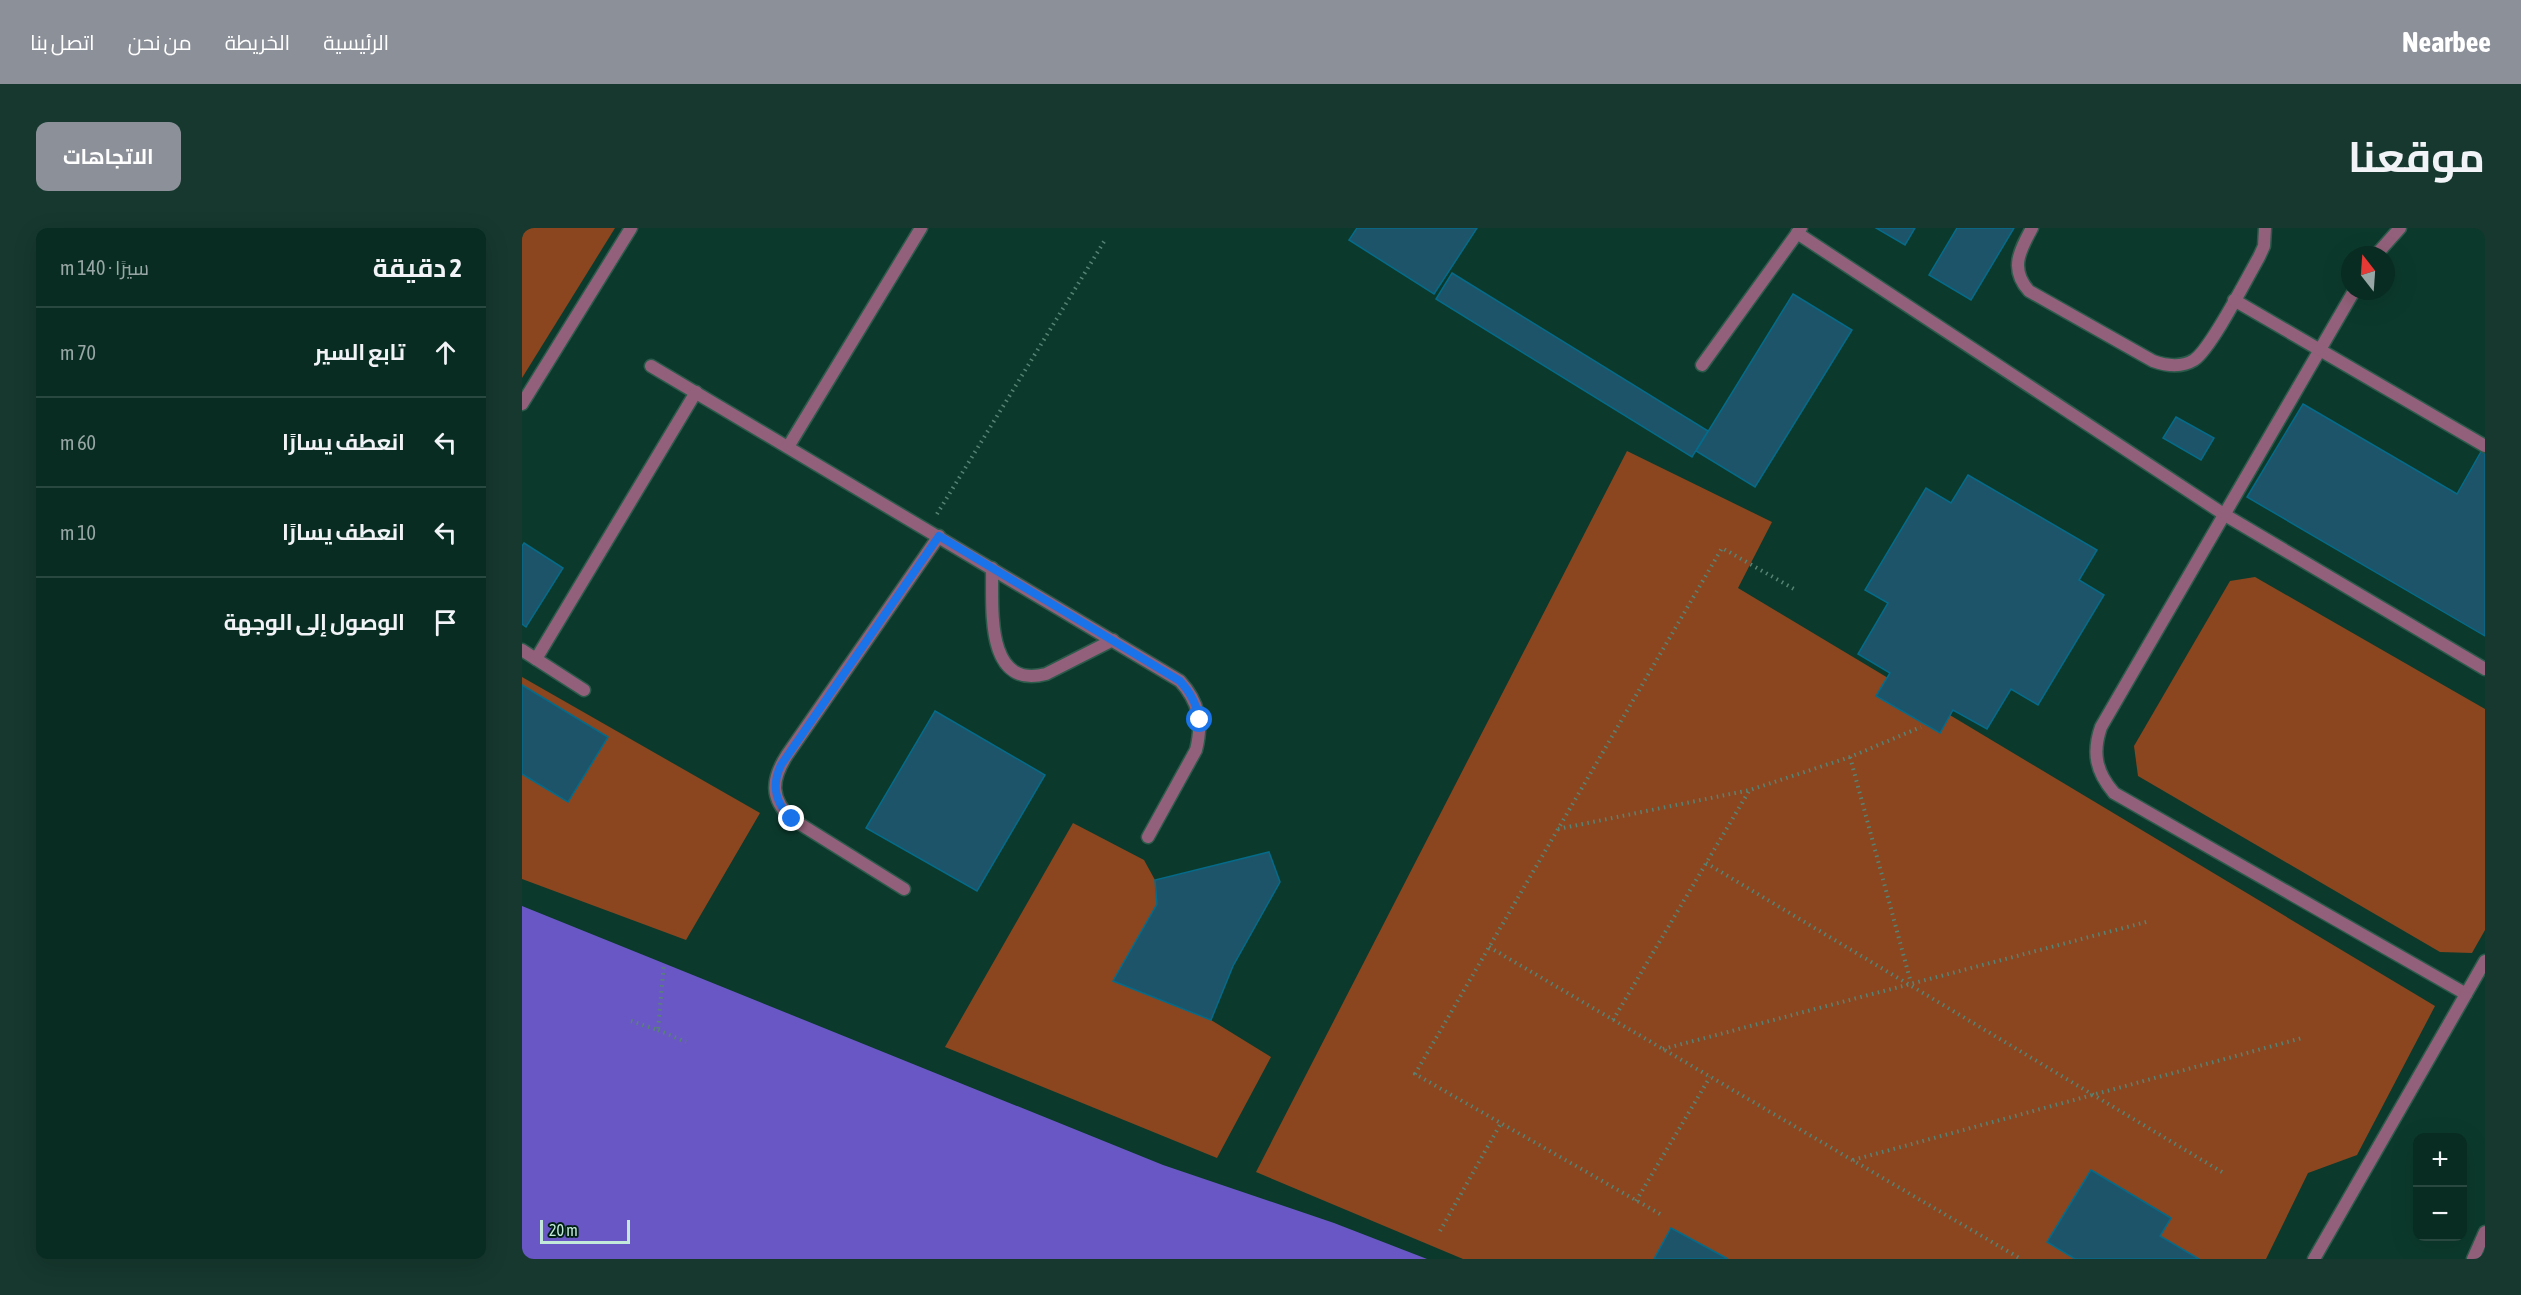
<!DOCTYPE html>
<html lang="ar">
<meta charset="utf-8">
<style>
body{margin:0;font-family:"Asap Condensed",Cairo,sans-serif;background:#16382e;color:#f1f3f6;direction:rtl}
.controls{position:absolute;right:18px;bottom:18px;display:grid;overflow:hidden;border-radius:12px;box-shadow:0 6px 24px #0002}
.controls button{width:54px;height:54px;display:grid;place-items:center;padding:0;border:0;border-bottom:2px solid #29483f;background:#082c21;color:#f1f3f6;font:30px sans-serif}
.compass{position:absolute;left:1819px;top:18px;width:54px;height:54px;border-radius:50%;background:#082c21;box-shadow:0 6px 24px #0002;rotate:343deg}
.scale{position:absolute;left:18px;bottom:15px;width:90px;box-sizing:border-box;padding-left:6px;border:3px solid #c2e9d9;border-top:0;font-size:16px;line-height:21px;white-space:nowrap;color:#c2e9d9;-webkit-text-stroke:4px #002015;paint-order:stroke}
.stop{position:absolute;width:18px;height:18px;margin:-14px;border:4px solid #1a73e8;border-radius:50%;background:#fff}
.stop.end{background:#1a73e8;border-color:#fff;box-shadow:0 2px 6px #0008}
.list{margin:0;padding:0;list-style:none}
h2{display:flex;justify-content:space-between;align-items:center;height:78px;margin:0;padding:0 24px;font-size:26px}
h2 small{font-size:20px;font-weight:400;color:#98a7a5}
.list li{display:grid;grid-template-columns:39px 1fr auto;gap:18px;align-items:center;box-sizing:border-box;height:90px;padding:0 24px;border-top:2px solid #29483f}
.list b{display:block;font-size:22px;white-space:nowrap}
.list em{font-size:20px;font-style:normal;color:#98a7a5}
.icon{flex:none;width:33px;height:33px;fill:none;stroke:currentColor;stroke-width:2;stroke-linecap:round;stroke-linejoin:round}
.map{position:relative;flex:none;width:1963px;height:1031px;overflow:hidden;direction:ltr;border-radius:12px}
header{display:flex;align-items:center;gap:36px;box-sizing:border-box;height:84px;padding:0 30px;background:#8c9099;color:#fff}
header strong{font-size:28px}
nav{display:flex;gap:33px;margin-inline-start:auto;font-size:21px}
.intro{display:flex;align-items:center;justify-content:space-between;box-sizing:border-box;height:144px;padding:0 36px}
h1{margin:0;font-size:42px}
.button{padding:15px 27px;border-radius:12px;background:#8c9099;color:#fff;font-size:21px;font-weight:700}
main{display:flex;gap:36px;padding:0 36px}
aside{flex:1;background:#082c21;border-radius:12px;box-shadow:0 6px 24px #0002}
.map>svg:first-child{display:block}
</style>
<header>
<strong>Nearbee</strong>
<nav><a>الرئيسية</a><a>الخريطة</a><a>من نحن</a><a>اتصل بنا</a></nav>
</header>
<div class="intro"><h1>موقعنا</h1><a class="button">الاتجاهات</a></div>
<main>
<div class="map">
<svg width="1963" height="1031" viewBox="0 0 1963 1031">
<rect width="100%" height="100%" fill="#0b3a2c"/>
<g fill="#8b461f">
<path d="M0,0H93L0,150Z"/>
<path d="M1105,223L1250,294L1216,360L1913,778L1835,927L1786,945L1744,1031H1677L1638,1008L1648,989L1569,942L1525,1014L1553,1031H941L734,944Z"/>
<path d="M1733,349L1963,481V702L1950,725L1918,724L1616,548L1612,518L1708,353Z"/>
<path d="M0,449L238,585L164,712L0,651V546L46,574L86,509L0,457Z"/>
<path d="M551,595L622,632L633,652L635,676L592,753L689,792L749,829L695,930L423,819Z"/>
</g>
<path fill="#6a57c6" d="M0,678L641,937L812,995L905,1031H0Z"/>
<g fill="#1d5469" stroke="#056b8a" stroke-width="1.5">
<path d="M835,0H955L912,66L827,12Z"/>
<path d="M1354,0H1393L1383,17Z"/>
<path d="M1435,0H1492L1449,72L1407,47Z"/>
<path d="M930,45L1186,203L1170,229L914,71Z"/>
<path d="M1271,66L1330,102L1233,259L1174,223Z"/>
<path d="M1781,176L1935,266L1960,222L1963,224V408L1725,269Z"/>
<path d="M1654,189L1692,210L1679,232L1641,210Z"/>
<path d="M1446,247L1575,322L1557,352L1582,367L1516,477L1489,461L1465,501L1431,482L1418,505L1354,468L1368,445L1336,426L1366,375L1343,362L1404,260L1429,275Z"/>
<path d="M2,315L41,340L4,399L0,396V318Z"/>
<path d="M0,457L86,509L46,574L0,546Z"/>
<path d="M413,483L523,547L455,663L344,600Z"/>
<path d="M747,624L758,654L711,738L689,792L591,753L635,676L633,652Z"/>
<path d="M1569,942L1649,990L1638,1008L1677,1031H1553L1525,1014Z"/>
<path d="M1149,1000L1206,1031H1132Z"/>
</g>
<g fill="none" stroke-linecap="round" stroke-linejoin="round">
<g stroke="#2c5a4b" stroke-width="15">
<g id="lane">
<path d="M1510,0C1498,22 1487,41 1507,63L1631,133C1645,138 1659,140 1672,132C1689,121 1725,50 1737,29L1742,18L1743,0"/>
<path d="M1275,5L1703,287L1963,441"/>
<path d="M1854,27L1878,0"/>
<path d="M1832,63L1579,499C1570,525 1574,544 1592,565L1944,766"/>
<path d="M1712,72L1963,218"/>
<path d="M1180,137L1279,0"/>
<path d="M129,138L658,453C677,474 681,494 674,522L626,609"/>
<path d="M0,176L109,0"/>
<path d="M266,219L399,0"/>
<path d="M470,340C471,378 462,462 524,446L591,412"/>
<path d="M0,422L62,462"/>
<path d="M14,431L174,164"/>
<path d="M382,661L270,591C248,571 249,552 265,527L417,308"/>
<path d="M1792,1031L1963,733"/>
<path d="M1951,1031L1963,1004"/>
</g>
</g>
<g stroke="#578374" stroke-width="4" stroke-dasharray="1.5 4.5" stroke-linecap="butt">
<path d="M415,286L583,12"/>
<path d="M1328,529L1389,755"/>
<path d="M1036,601L1228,562L1328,529L1399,499"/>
<path d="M1184,635L1700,944"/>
<path d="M967,719L1499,1031"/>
<path d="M1091,792L1227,563"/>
<path d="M109,793L136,802L142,735"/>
<path d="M136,802L164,814"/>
<path d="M1141,821L1628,693"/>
<path d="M1331,932L1780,810"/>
<path d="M1114,973L1188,849"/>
<path d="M1138,986L893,846L1200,320L1272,361"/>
<path d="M918,1003L979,895"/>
</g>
<use href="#lane" stroke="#92607a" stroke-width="12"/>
</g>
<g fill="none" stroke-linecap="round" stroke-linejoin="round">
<path stroke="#1a73e8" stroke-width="8" d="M270,591C253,575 249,558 259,537L417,308L658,453C669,465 674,476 678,492"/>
</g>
</svg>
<div class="controls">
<button>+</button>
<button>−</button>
</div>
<svg class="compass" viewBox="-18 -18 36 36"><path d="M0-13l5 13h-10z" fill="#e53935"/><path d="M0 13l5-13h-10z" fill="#98a7a5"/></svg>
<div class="scale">20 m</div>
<div class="stop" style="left:678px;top:492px"></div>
<div class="stop end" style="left:270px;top:591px"></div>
</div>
<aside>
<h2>2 دقيقة<small>سيرًا · 140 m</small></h2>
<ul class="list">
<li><svg class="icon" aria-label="ahead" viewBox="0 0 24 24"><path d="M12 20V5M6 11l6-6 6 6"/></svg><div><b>تابع السير</b></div><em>70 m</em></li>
<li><svg class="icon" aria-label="left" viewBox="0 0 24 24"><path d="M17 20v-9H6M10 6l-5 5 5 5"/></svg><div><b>انعطف يسارًا</b></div><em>60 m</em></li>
<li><svg class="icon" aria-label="left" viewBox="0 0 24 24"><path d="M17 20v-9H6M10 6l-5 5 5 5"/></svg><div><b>انعطف يسارًا</b></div><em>10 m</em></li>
<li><svg class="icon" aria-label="arrive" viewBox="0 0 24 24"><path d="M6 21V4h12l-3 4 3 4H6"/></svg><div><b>الوصول إلى الوجهة</b></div></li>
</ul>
</aside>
</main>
